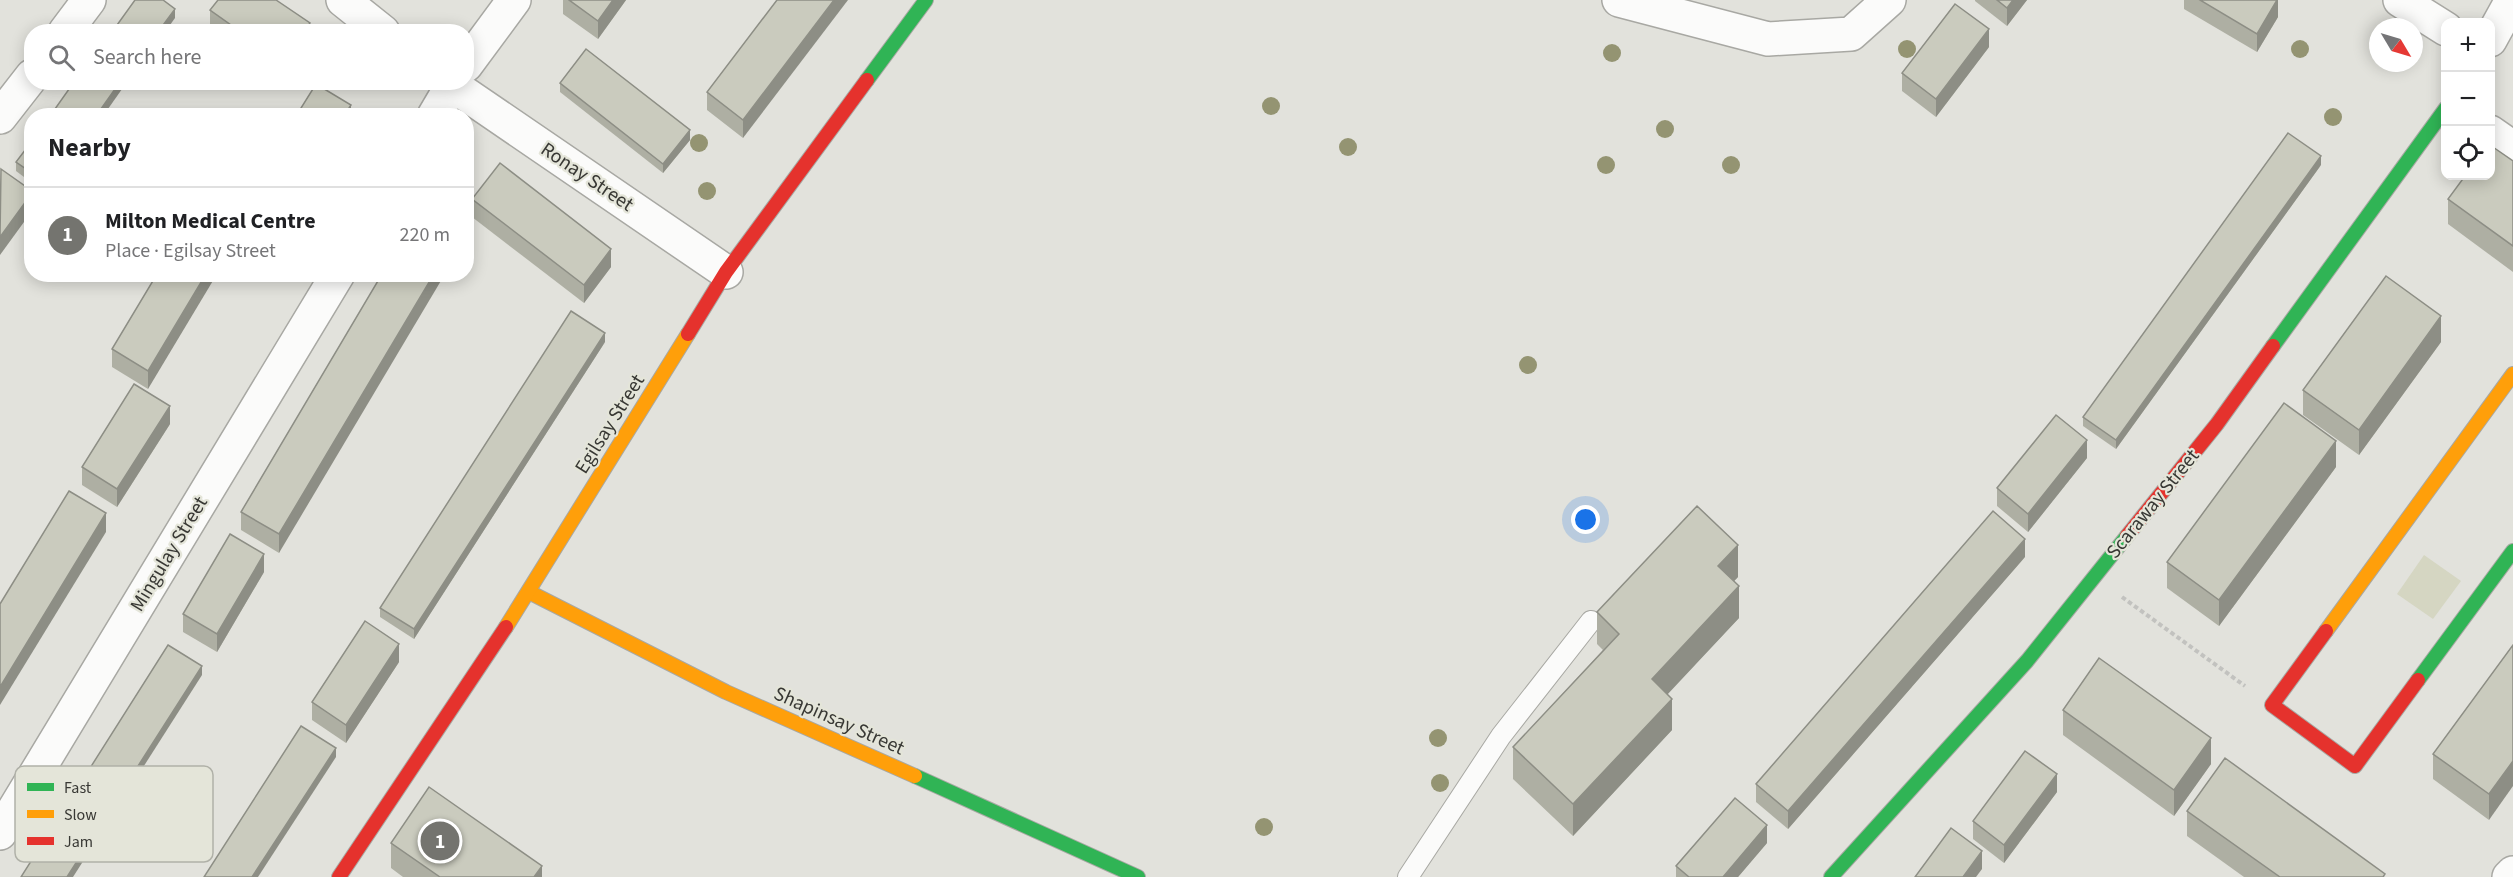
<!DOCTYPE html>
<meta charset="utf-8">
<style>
body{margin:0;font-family:"Source Sans 3",sans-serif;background:#f6f6f6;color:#202124}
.controls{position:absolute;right:18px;top:18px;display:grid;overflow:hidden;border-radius:12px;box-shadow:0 3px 15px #0003}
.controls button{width:54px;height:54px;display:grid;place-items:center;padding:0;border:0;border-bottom:2px solid #e0e0e0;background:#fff;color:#202124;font:30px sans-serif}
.compass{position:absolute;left:2369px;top:18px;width:54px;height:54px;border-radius:50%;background:#fff;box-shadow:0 3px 15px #0003;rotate:128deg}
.you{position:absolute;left:1586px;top:520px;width:21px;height:21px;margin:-15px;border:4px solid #fff;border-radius:50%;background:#1a73e8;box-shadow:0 0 0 9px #1a73e833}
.badge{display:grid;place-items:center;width:39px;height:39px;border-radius:50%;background:#74746f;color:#fff;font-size:20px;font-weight:700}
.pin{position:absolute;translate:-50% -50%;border:3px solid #fff;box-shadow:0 2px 6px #0006}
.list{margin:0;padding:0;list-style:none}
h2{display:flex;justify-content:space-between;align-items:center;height:78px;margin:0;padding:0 24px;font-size:26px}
h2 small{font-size:20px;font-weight:400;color:#757577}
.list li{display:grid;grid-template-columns:39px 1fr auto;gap:18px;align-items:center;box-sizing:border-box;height:96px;padding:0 24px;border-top:2px solid #e0e0e0}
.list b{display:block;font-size:22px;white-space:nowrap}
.list p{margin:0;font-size:20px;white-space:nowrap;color:#757577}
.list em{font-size:20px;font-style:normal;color:#757577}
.icon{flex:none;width:33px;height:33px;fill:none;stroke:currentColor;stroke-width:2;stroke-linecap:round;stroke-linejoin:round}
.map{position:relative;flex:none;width:2513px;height:877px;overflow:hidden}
.search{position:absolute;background:#fff;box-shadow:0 3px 15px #0003;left:24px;top:24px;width:450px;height:66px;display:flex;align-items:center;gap:15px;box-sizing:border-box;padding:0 21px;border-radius:24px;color:#757577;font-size:22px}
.panel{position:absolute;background:#fff;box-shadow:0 3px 15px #0003;left:24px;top:108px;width:450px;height:174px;border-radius:24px}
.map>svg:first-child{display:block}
</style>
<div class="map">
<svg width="2513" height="877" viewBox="0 0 2513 877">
<rect width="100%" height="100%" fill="#e2e2dc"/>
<path fill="#d5d6c2" d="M2424,555L2461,581L2433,619L2397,594Z"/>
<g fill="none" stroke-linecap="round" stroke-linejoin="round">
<g stroke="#a8a8a3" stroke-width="22">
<path id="lane" d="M1408,877L1501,736L1591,621"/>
</g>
<g stroke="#a8a8a3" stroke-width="36">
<g id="street">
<path d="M343,0L383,32"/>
<path d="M1619,0L1768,39L1851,34L1889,0"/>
<path d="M2400,0L2446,29"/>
<path d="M65,32L89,0"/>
<path d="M2490,40L2512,0"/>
<path d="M466,65L514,0"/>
<path d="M448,82L726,272"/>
<path d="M434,116L454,82"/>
<path d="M0,117L32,76"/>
<path d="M2490,132L2513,148"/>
<path d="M0,833L338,274"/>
<path d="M2509,877L2513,873"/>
</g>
</g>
<g stroke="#a8a8a3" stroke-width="16">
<g id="fast">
<path d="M867,80L926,0"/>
<path d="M2273,346L2446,108"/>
<path d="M2418,680L2513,551"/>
<path d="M915,776L1138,877"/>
<path d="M1831,877L2027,661L2127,536"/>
</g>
</g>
<g stroke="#a8a8a3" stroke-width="16">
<g id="slow">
<path d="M529,592L726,692L915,776"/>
<path d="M506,627L688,334"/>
<path d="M2326,631L2513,374"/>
</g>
</g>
<g stroke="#a8a8a3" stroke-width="16">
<g id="jam">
<path d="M688,334L726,272L867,80"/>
<path d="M2127,536L2217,424L2273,346"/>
<path d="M2326,631L2272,705L2355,766L2418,680"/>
<path d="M339,877L506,627"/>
</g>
</g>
<path stroke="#c2c2bf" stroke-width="4" stroke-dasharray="4.5 3" stroke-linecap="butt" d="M2122,597L2245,686"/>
<use href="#lane" stroke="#fbfbfa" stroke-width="20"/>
<use href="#street" stroke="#fbfbfa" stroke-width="33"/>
<use href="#fast" stroke="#30b455" stroke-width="14"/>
<use href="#slow" stroke="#ff9f0a" stroke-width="14"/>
<use href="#jam" stroke="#e5322d" stroke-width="14"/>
</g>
<g fill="#949472">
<circle cx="1907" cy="49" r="9"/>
<circle cx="2300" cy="49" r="9"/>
<circle cx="1612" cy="53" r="9"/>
<circle cx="1271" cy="106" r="9"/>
<circle cx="2333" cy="117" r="9"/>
<circle cx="1665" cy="129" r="9"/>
<circle cx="699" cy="143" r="9"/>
<circle cx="1348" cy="147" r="9"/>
<circle cx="1606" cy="165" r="9"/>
<circle cx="1731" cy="165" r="9"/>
<circle cx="707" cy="191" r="9"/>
<circle cx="1528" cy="365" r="9"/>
<circle cx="1438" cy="738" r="9"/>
<circle cx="1440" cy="783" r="9"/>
<circle cx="1264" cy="827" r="9"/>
</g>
<g fill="#aeafa3">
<path d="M563,0H626L598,39L563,14Z"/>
<path d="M777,0L743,138L707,110V92Z"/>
<path d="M1975,0H2027L2007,26L1975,1Z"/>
<path d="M2184,0H2278V17L2257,52L2184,9Z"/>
<path d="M210,10L310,32H215L210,28Z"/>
<path d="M1989,47L1936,117L1902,91V73Z"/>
<path d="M560,83L690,140L663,173L560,92Z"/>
<path d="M32,141V183L16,171V162Z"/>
<path d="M2513,161V272L2448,224V199Z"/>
<path d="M2321,165L2116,449L2083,426V417Z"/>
<path d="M472,199L611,267L584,303L472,217Z"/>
<path d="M157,274L148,389L112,367V349Z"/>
<path d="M382,274L279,553L241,530V512Z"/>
<path d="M605,342L414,639L380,617V608Z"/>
<path d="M2441,342L2359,455L2303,415V390Z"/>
<path d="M170,424L117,507L82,485V467Z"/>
<path d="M2087,458L2028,532L1997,506V488Z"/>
<path d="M2336,467L2219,626L2167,588V562Z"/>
<path d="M2025,557L1788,829L1756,802V784Z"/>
<path d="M264,572L217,652L183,632V614Z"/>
<path d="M1738,577L1734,581L1739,618L1667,694L1672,730L1573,836L1513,779V747L1603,650L1597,644V612Z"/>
<path d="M2513,645L2489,820L2433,779V754Z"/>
<path d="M399,662L346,743L312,720V702Z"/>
<path d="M2063,710L2211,764L2174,816L2063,735Z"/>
<path d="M2057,792L2004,863L1973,839V821Z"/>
<path d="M2187,811L2385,877H2244L2187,836Z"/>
<path d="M391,843L542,877H403L391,868Z"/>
<path d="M1767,843L1738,877H1676V866Z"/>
</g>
<g fill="#8d8e85">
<path d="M613,0H626L598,39V21Z"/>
<path d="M834,0H848L743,138V120Z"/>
<path d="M2013,0H2027L2007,26V8Z"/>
<path d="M2277,0H2278V17L2257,52V34Z"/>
<path d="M175,9V18L165,32H158Z"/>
<path d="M310,23V32H304Z"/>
<path d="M1989,29V47L1936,117V99Z"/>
<path d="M120,82H127L103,116H96Z"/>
<path d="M351,105V116H344Z"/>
<path d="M690,130V140L663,173V164Z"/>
<path d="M2321,156V165L2116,449V440Z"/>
<path d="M32,193V211L0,255V237Z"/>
<path d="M611,249V267L584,303V285Z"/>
<path d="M206,274H217L148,389V371Z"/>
<path d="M434,274H445L279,553V534Z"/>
<path d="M2441,316V342L2359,455V430Z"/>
<path d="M605,333V342L414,639V629Z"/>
<path d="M170,406V424L117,507V489Z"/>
<path d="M2087,440V458L2028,532V514Z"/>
<path d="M2336,441V467L2219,626V600Z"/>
<path d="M106,513V532L0,705V687Z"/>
<path d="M2025,539V557L1788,829V811Z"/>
<path d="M1738,545V577L1718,598V566Z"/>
<path d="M264,554V572L217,652V634Z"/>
<path d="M1739,586V618L1652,711V679Z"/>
<path d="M399,644V662L346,743V725Z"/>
<path d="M202,666V675L73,877H67Z"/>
<path d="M1672,699V730L1573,836V804Z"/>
<path d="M2211,738V764L2174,816V790Z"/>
<path d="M336,748V757L258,877H252Z"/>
<path d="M2513,761V786L2489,820V794Z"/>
<path d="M2057,774V792L2004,863V845Z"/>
<path d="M1767,825V843L1738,877H1723Z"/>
<path d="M1982,851V869L1976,877H1963Z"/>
<path d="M542,866V877H534Z"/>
</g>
<g fill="#cacbbe" stroke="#8d8e85" stroke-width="1.5">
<path d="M135,0H163L175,9L158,32H112Z"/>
<path d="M218,0H276L310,23L304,32H241L210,10Z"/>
<path d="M569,0H613L598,21Z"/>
<path d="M777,0H834L743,120L707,92Z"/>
<path d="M1997,0H2013L2007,8Z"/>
<path d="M2200,0H2277L2257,34Z"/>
<path d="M1955,4L1989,29L1936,99L1902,73Z"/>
<path d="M586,49L690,130L663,164L560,83Z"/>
<path d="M74,82H120L96,116H50Z"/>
<path d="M316,84L351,105L344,116H296Z"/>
<path d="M2288,133L2321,156L2116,440L2083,417Z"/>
<path d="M32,141V173L16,162Z"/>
<path d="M2490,145L2513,161V246L2448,199L2465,176H2490Z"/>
<path d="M500,163L611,249L584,285L472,199Z"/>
<path d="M1,169L32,191V193L0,237Z"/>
<path d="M157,274H206L148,371L112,349Z"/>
<path d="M382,274H434L279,534L241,512Z"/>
<path d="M2386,276L2441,316L2359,430L2303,390Z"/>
<path d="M571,311L605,333L414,629L380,608Z"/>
<path d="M134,384L170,406L117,489L82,467Z"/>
<path d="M2284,403L2336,441L2219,600L2167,562Z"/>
<path d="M2056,415L2087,440L2028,514L1997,488Z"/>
<path d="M69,491L106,513L0,687V604Z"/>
<path d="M1697,506L1738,545L1718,566L1739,586L1652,679L1672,699L1573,804L1513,747L1619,634L1597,612Z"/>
<path d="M1993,511L2025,539L1788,811L1756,784Z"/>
<path d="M230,534L264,554L217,634L183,614Z"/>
<path d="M365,621L399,644L346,725L312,702Z"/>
<path d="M168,645L202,666L67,877H21Z"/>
<path d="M2513,645V761L2489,794L2433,754Z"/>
<path d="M2099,658L2211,738L2174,790L2063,710Z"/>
<path d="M301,726L336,748L252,877H204Z"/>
<path d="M2025,751L2057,774L2004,845L1973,821Z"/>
<path d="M2225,758L2385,874L2383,877H2280L2187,811Z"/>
<path d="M429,787L542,866L534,877H440L391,843Z"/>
<path d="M1735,798L1767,825L1723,877H1689L1676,866Z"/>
<path d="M1951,828L1982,851L1963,877H1915Z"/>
</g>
<g text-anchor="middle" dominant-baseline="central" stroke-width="4.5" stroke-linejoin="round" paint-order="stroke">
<g font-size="20" fill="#383834" stroke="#e4e5d9">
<text transform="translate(587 177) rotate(34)">Ronay Street</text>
<text transform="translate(610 424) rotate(-58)">Egilsay Street</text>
<text transform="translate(2153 504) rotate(-51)">Scaraway Street</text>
<text transform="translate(169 554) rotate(-59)">Mingulay Street</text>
<text transform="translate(839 721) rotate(24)">Shapinsay Street</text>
</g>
</g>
<rect x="15" y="766" width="198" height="96" rx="9" fill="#e4e5d9" stroke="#b0b1a8" stroke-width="1.5"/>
<rect x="27" y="783" width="27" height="8" fill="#30b455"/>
<rect x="27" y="810" width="27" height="8" fill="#ff9f0a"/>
<rect x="27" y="837" width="27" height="8" fill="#e5322d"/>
<g font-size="16" fill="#383834">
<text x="64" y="793">Fast</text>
<text x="64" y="820">Slow</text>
<text x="64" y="847">Jam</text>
</g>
</svg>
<div class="controls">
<button>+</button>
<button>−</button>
<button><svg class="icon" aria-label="locate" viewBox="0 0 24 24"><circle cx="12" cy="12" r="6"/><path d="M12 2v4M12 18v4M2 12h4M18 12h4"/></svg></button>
</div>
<svg class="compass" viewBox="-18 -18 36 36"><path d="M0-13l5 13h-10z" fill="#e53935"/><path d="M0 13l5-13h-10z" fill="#757577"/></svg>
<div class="you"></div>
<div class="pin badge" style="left:440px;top:841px">1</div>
<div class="search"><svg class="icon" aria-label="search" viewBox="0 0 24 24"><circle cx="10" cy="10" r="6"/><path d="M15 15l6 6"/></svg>Search here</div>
<section class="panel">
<h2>Nearby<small></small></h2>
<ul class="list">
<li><span class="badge">1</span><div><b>Milton Medical Centre</b><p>Place · Egilsay Street</p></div><em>220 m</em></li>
</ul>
</section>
</div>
